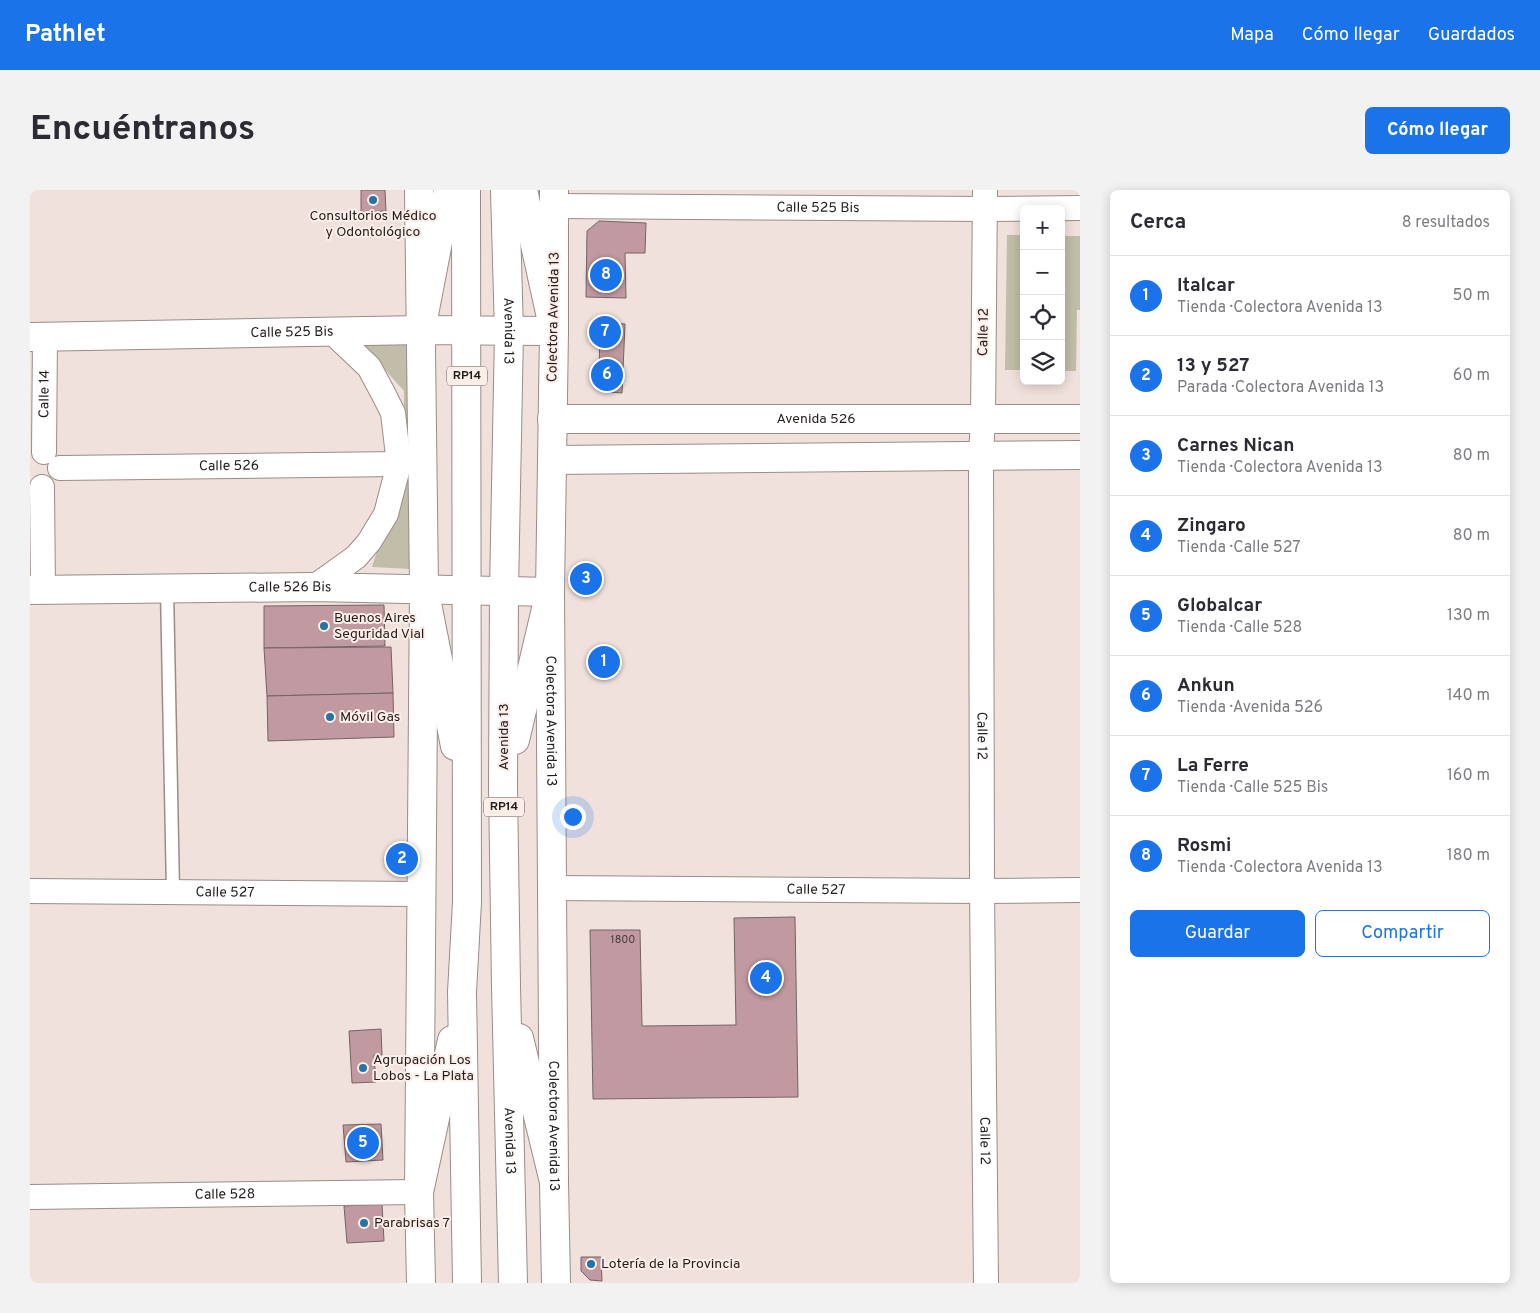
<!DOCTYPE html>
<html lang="es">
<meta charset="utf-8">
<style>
body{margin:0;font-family:Overpass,sans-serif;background:#f2f2f3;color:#2b2b33}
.controls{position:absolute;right:15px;top:15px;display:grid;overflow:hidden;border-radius:8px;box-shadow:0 2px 12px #0003}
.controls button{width:45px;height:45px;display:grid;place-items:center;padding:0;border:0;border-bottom:1px solid #e1e1e2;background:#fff;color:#2b2b33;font:25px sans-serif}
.you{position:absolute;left:542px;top:626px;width:18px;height:18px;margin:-12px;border:4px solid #fff;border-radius:50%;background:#1a73e8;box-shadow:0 0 0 8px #1a73e833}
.badge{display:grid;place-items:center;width:32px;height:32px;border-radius:50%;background:#1a73e8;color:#fff;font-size:16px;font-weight:700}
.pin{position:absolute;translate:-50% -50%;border:2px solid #fff;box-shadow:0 1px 5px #0006}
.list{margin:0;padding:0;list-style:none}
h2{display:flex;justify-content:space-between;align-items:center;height:65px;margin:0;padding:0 20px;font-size:21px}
h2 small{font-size:16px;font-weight:400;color:#7c7c81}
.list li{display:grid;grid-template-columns:32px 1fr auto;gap:15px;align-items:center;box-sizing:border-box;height:80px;padding:0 20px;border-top:1px solid #e1e1e2}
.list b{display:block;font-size:19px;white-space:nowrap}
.list p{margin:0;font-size:16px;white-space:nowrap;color:#7c7c81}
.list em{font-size:16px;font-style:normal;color:#7c7c81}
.actions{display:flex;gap:10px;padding:15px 20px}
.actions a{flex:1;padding:11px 0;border:1px solid #1a73e8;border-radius:8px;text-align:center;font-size:18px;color:#1a73e8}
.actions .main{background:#1a73e8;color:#fff}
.icon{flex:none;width:28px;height:28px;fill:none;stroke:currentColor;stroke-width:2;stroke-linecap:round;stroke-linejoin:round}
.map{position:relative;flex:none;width:1050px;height:1093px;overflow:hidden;border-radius:8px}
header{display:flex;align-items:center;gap:30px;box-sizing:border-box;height:70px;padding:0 25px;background:#1a73e8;color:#fff}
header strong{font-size:24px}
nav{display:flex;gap:28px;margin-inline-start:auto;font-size:18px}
.intro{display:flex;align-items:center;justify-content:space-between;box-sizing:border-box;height:120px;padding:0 30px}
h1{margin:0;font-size:35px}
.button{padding:12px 22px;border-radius:8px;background:#1a73e8;color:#fff;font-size:18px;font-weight:700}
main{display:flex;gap:30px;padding:0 30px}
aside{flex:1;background:#fff;border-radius:8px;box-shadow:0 2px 12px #0003}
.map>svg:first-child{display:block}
</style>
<header>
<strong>Pathlet</strong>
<nav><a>Mapa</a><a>Cómo llegar</a><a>Guardados</a></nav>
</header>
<div class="intro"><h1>Encuéntranos</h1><a class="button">Cómo llegar</a></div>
<main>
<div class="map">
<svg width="1050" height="1093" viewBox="0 0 1050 1093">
<rect width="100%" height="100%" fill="#f0e1dc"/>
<g fill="#c1bda8">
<path d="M977,45H994V180H975Z"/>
<path d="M1031,46H1050V120H1047L1046,181H1031Z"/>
<path d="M332,154H378L381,379L342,377L373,280L374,201Z"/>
</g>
<g fill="#c199a0" stroke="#726466">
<path d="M331,0H355L356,21L331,22Z"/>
<path d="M569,31L616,33L615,63H595L596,108L556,107L557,41Z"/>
<path d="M570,133L595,134L592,203L579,202L569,188Z"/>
<path d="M354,415L355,456L234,458V416Z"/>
<path d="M361,457L363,503L237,506L234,458Z"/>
<path d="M363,503L364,547L238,551L237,506Z"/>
<path d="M765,727L768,907L563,909L560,740H610L612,836L706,835L704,728Z"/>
<path d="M351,839L352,865H344L346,892L322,893L319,841Z"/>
<path d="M351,934L353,970L316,972L313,935Z"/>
<path d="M352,1014L354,1051L317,1053L314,1016Z"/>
<path d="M551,1067H571L572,1091L560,1090L551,1081Z"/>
</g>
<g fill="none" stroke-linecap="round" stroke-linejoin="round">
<g stroke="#9b8c88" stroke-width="15">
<path id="lane" d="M137,399L143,702"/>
</g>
<g stroke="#9b8c88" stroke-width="26">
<g id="street">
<path id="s1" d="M955,0L953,229L951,266L952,701L956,1093"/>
<path id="s2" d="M524,16L955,19L1050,18"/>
<path id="s3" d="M14,262L15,147"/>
<path id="s4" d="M30,278L369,274"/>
<path d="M12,297L13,400"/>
<path d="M284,397L326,367L339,352L356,324L369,274L363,223L353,203L339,177L301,141"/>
<path id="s5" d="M522,698L952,701L1050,700"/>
<path id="s6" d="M0,701L391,704"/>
<path id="s7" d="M0,1007L389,1002"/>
</g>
</g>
<g stroke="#9b8c88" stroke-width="30">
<g id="secondary">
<path d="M389,0L394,398L389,1002L391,1093"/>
<path id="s8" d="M524,0V141L520,402L524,992L526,1093"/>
<path id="s9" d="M0,147L391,140L524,141"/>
<path id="s10" d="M522,229H1050"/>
<path d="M522,270L1050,265"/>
<path id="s11" d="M0,400L284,397L520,402"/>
</g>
</g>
<g stroke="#9b8c88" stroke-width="30">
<g id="primary">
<path d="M436,0L437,712L432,802L437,1093"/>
<path id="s12" d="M475,0L479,142L474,401L473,598L476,796L483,1093"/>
<path d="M493,0L524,141"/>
<path d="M391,140L418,0"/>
<path d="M394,398L425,556"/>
<path d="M485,550L520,402"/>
<path d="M489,848L524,992"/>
<path d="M389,1002L422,850"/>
</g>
</g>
<use href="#lane" stroke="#fff" stroke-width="12"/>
<use href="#street" stroke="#fff" stroke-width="24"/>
<use href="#secondary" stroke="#fff" stroke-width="28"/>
<use href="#primary" stroke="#fff" stroke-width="28"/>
</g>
<g fill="#2474a5" stroke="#feeee9" stroke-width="2">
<circle cx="343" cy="10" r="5"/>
<circle cx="294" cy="436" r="5"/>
<circle cx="300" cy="527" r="5"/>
<circle cx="333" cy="878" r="5"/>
<circle cx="334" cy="1033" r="5"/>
<circle cx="561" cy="1074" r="5"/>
</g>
<g text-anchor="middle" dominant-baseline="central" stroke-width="4" stroke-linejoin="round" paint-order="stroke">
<g font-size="11" fill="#4a3d3d">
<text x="593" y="750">1800</text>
</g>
<g fill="#feeee9" stroke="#655c5a" stroke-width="1">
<rect x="417" y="176.5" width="40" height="19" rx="4"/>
<rect x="454" y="607.5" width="40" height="19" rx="4"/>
</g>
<g font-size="12" font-weight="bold" fill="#231e1c">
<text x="437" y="186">RP14</text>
<text x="474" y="617">RP14</text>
</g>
<g font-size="14" fill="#231e1c" stroke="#feeee9">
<text stroke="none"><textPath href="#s2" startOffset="264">Calle 525 Bis</textPath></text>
<text transform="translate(524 127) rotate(-89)">Colectora Avenida 13</text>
<text stroke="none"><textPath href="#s9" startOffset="262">Calle 525 Bis</textPath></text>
<text stroke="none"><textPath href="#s12" startOffset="141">Avenida 13</textPath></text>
<text transform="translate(954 142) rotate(-89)">Calle 12</text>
<text stroke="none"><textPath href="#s3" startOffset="58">Calle 14</textPath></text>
<text stroke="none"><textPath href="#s10" startOffset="264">Avenida 526</textPath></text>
<text stroke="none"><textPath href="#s4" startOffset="169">Calle 526</textPath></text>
<text stroke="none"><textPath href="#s11" startOffset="260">Calle 526 Bis</textPath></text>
<text stroke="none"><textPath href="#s8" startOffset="531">Colectora Avenida 13</textPath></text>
<text stroke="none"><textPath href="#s1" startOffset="546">Calle 12</textPath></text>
<text transform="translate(474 547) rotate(-90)">Avenida 13</text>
<text stroke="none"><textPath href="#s5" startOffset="264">Calle 527</textPath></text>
<text stroke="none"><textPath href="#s6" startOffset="195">Calle 527</textPath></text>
<text stroke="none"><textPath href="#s8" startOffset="936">Colectora Avenida 13</textPath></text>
<text stroke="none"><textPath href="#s12" startOffset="951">Avenida 13</textPath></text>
<text stroke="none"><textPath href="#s1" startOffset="951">Calle 12</textPath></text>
<text stroke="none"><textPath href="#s7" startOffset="195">Calle 528</textPath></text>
</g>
<g font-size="14" fill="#231e1c" stroke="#feeee9" text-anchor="start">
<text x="343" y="26" text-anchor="middle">Consultorios Médico<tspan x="343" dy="16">y Odontológico</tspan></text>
<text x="304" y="428">Buenos Aires<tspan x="304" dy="16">Seguridad Vial</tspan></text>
<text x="310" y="527">Móvil Gas</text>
<text x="343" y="870">Agrupación Los<tspan x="343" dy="16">Lobos - La Plata</tspan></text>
<text x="344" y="1033">Parabrisas 7</text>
<text x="571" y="1074">Lotería de la Provincia</text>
</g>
</g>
</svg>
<div class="controls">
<button>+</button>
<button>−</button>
<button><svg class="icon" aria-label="locate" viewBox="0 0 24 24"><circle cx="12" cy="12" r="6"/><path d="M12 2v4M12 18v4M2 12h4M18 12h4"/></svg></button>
<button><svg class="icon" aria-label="layers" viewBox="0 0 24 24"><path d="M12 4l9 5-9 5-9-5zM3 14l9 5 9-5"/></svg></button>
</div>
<div class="you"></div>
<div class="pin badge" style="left:574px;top:472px">1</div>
<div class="pin badge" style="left:372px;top:669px">2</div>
<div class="pin badge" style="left:556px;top:389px">3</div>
<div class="pin badge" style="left:736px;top:788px">4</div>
<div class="pin badge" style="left:333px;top:953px">5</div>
<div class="pin badge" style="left:577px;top:185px">6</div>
<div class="pin badge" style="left:575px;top:142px">7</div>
<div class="pin badge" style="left:576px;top:85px">8</div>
</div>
<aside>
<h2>Cerca<small>8 resultados</small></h2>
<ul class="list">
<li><span class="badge">1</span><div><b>Italcar</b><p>Tienda · Colectora Avenida 13</p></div><em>50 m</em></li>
<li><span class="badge">2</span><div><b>13 y 527</b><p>Parada · Colectora Avenida 13</p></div><em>60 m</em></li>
<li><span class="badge">3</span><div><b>Carnes Nican</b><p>Tienda · Colectora Avenida 13</p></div><em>80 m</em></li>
<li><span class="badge">4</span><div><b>Zingaro</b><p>Tienda · Calle 527</p></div><em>80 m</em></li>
<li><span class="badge">5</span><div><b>Globalcar</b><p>Tienda · Calle 528</p></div><em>130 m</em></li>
<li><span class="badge">6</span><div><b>Ankun</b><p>Tienda · Avenida 526</p></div><em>140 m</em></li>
<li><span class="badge">7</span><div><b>La Ferre</b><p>Tienda · Calle 525 Bis</p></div><em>160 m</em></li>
<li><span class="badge">8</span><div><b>Rosmi</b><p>Tienda · Colectora Avenida 13</p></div><em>180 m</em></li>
</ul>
<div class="actions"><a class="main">Guardar</a><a>Compartir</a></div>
</aside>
</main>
